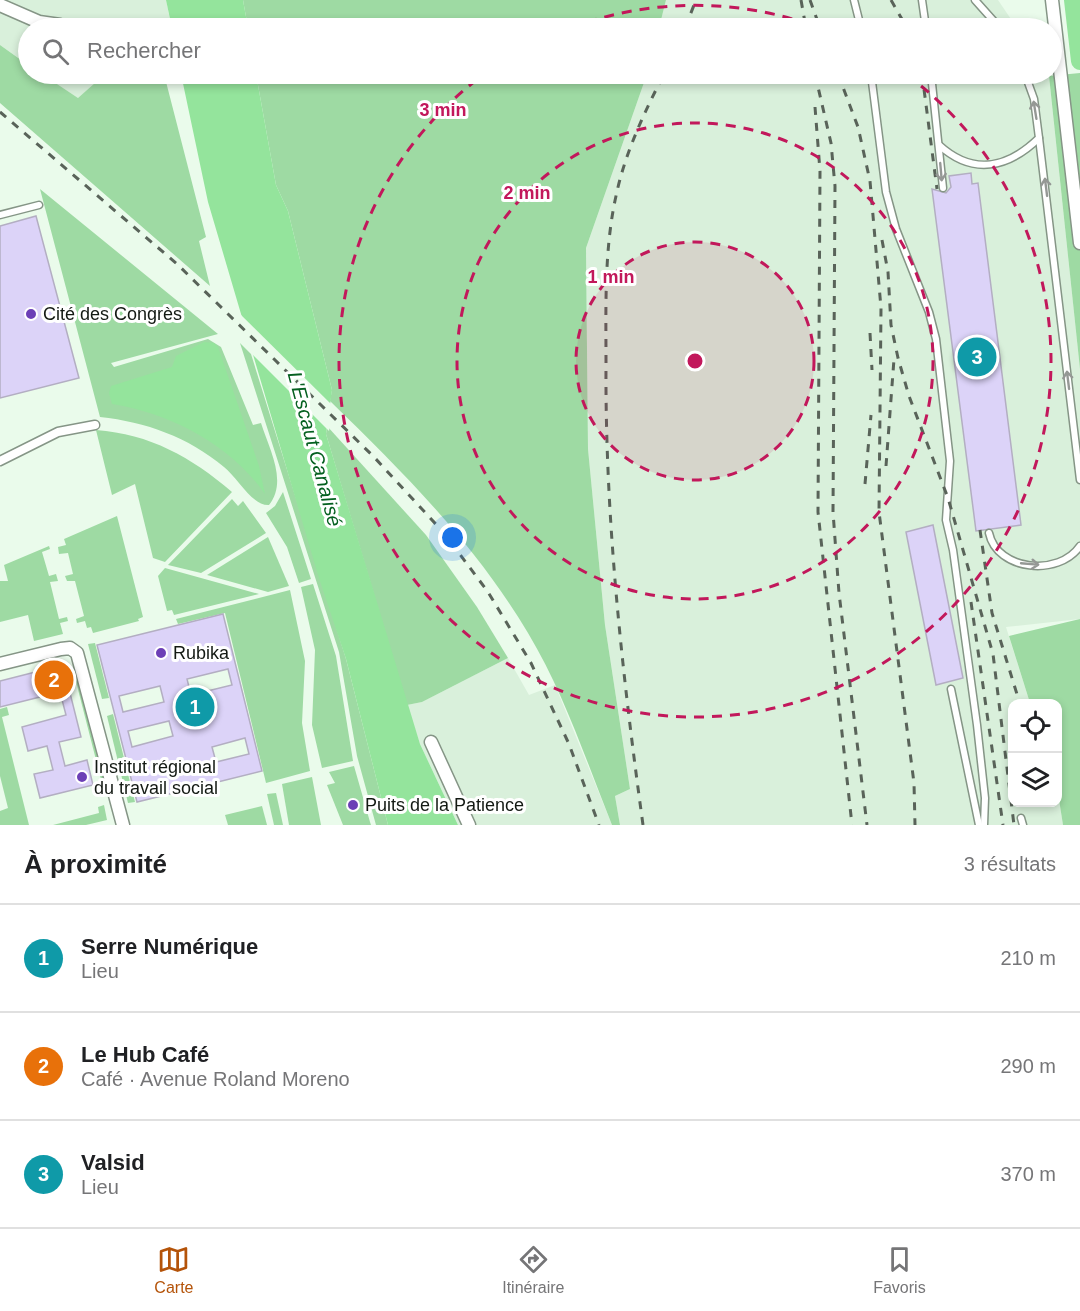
<!DOCTYPE html>
<html lang="fr">
<meta charset="utf-8">
<style>
body{margin:0;font-family:Arial,sans-serif;background:#f6f6f6;color:#202124}
.controls{position:absolute;right:18px;bottom:18px;display:grid;overflow:hidden;border-radius:12px;box-shadow:0 3px 9px #0003}
.controls button{width:54px;height:54px;display:grid;place-items:center;padding:0;border:0;border-bottom:2px solid #e0e0e0;background:#fff;color:#202124;font:30px sans-serif}
.you{position:absolute;left:453px;top:538px;width:21px;height:21px;margin:-15px;border:4px solid #fff;border-radius:50%;background:#1a73e8;box-shadow:0 0 0 9px #1a73e833}
.badge{display:grid;place-items:center;width:39px;height:39px;border-radius:50%;background:#b45309;color:#fff;font-size:20px;font-weight:700}
.pin{position:absolute;translate:-50% -50%;border:3px solid #fff;box-shadow:0 2px 6px #0006}
.list{margin:0;padding:0;list-style:none}
h2{display:flex;justify-content:space-between;align-items:center;height:78px;margin:0;padding:0 24px;font-size:26px}
h2 small{font-size:20px;font-weight:400;color:#757577}
.list li{display:grid;grid-template-columns:39px 1fr auto;gap:18px;align-items:center;box-sizing:border-box;height:108px;padding:0 24px;border-top:2px solid #e0e0e0}
.list b{display:block;font-size:22px;white-space:nowrap}
.list p{margin:0;font-size:20px;white-space:nowrap;color:#757577}
.list em{font-size:20px;font-style:normal;color:#757577}
.icon{flex:none;width:33px;height:33px;fill:none;stroke:currentColor;stroke-width:2;stroke-linecap:round;stroke-linejoin:round}
.map{position:relative;flex:none;width:1080px;height:825px;overflow:hidden}
.search{position:absolute;background:#fff;box-shadow:0 3px 9px #0003;left:18px;right:18px;top:18px;height:66px;display:flex;align-items:center;gap:15px;box-sizing:border-box;padding:0 21px;border-radius:33px;color:#757577;font-size:22px}
.sheet{height:402px;background:#fff}
nav{display:flex;justify-content:space-around;align-items:center;box-sizing:border-box;height:84px;border-top:2px solid #e0e0e0;background:#fff;font-size:16px;color:#757577}
nav a{display:grid;justify-items:center;gap:3px}
nav .on{color:#b45309}
.map>svg:first-child{display:block}
</style>
<div class="map">
<svg width="1080" height="825" viewBox="0 0 1080 825">
<rect width="100%" height="100%" fill="#eafbeb"/>
<g fill="#d9f0db">
<path d="M0,0H166L171,24L152,28H28V65L0,45Z"/>
<path d="M666,0H998L1017,28H659Z"/>
<path d="M42,74H105L78,98Z"/>
<path d="M647,74H1047L1049,76L1080,369V619L1006,627L1030,703L1012,704V802H1058V793L1063,825H620L615,796L630,789L605,625L588,449L586,248Z"/>
<path d="M508,658L529,695L555,685L612,825H458L420,744L407,705L422,702Z"/>
</g>
<g fill="#9edaa3">
<path d="M243,0H666L659,28H248Z"/>
<path d="M0,45L28,65V74H42L78,98L105,74H164L206,237L199,241L210,286L0,103Z"/>
<path d="M1080,73V369L1049,76Z"/>
<path d="M256,74H647L586,248L588,449L605,625L630,789L615,796L620,825H612C586,760 564,693 528,633C475,544 404,473 330,401L332,390L288,211L276,185Z"/>
<path d="M40,189L218,334L111,363L114,367L208,339L221,347L253,425L261,423C269,449 288,481 269,505C252,506 237,477 224,467C188,437 146,422 100,417Z"/>
<path d="M240,343L251,354L346,659L388,825H376L357,756L339,652Z"/>
<path d="M327,426L426,535L477,607L508,658L422,702L407,705L326,434Z"/>
<path d="M96,430C150,434 191,457 232,492L165,562L153,558L135,484L112,495Z"/>
<path d="M283,492L311,579L299,583L287,547L266,513L275,506Z"/>
<path d="M232,499L238,506L243,501L266,533L201,573L168,565Z"/>
<path d="M117,516L143,617L138,619L139,621L93,633L91,627L87,628L85,621L77,623L76,619L84,616L75,581H67L65,576L73,574L68,553L59,554L58,547L66,545L64,539Z"/>
<path d="M268,537L289,586L268,592L207,575Z"/>
<path d="M49,546L50,549L42,552L49,576L56,574L58,581L50,582L59,619L67,617L68,621L60,623L63,634L34,641L28,615L0,622V581H8L4,565Z"/>
<path d="M165,568L259,594L174,615L172,610L167,611L158,576Z"/>
<path d="M313,584L336,656L353,761L322,768L312,725L315,650L301,587Z"/>
<path d="M290,590L305,661L302,723L310,771L266,783L225,613L178,624L176,619Z"/>
<path d="M1080,619V825H1063L1058,793V704L1030,703L1009,636Z"/>
<path d="M95,643L109,698L102,699L88,644Z"/>
<path d="M78,669L109,791L105,795L73,670Z"/>
<path d="M7,707L9,715L2,717L29,825H0V811L8,808L0,776V709Z"/>
<path d="M113,714L135,802L128,803L107,716Z"/>
<path d="M354,766L370,822L371,825H343L327,785L335,783L329,772Z"/>
<path d="M312,777L321,825H289L282,784Z"/>
<path d="M276,793L283,825H274L267,794Z"/>
<path d="M104,805L107,820L86,825H53L99,813L98,807Z"/>
<path d="M262,806L267,825H228L225,815Z"/>
</g>
<g fill="#94e49c">
<path d="M166,0H243L248,28H172Z"/>
<path d="M181,74H256L276,185L288,211L332,390L326,434L420,744L458,825H388L346,659L318,575L208,202Z"/>
<path d="M204,342L214,343L218,347L259,466L265,494C231,445 170,413 112,404L109,393L111,386L172,367L176,356Z"/>
</g>
<path fill="#eafbeb" d="M237,311L333,406L329,431L247,349Z"/>
<g fill="none" stroke-linecap="round" stroke-linejoin="round">
<path stroke="#94e49c" stroke-width="18" d="M1073,0L1080,61"/>
</g>
<g fill="#dcd3f8" stroke="#b3aec2" stroke-width="1.5" fill-rule="evenodd">
<path d="M971,173L972,184L978,183L1021,525L976,531L932,189L946,193L951,187L949,176Z"/>
<path d="M36,216L79,378L0,398V226Z"/>
<path d="M933,525L963,678L936,685L906,532Z"/>
<path d="M223,614L262,771L137,802L97,645ZM228,669L232,685L191,695L187,679ZM160,686L164,702L123,712L119,696ZM169,721L173,736L132,747L128,731ZM245,738L249,754L216,762L212,747Z"/>
<path d="M63,665L81,737L59,742L65,766L87,760L93,785L40,798L34,774L53,770L47,746L28,751L22,727L66,715L60,692L0,707V681Z"/>
</g>
<g fill="none" stroke-linecap="round" stroke-linejoin="round">
<g stroke="#859586" stroke-width="9">
<g id="service">
<path d="M854,0L861,28"/>
<path d="M922,0L926,28"/>
<path d="M975,0L1000,28"/>
<path d="M871,74L886,192L896,229L929,312L936,339L950,461L946,520L953,550L977,725L985,798L984,825"/>
<path d="M931,74L943,188"/>
<path d="M1039,138L1080,480"/>
<path d="M939,145C973,176 1008,168 1039,138L1034,99L1025,74"/>
<path d="M0,215L39,205"/>
<path d="M989,533C997,571 1059,577 1080,546"/>
<path d="M951,689L979,825"/>
<path d="M1021,818L1023,825"/>
</g>
</g>
<g stroke="#859586" stroke-width="11">
<path id="pedestrian" d="M0,461L58,432L95,425"/>
</g>
<g stroke="#859586" stroke-width="15">
<g id="minor">
<path d="M1052,0L1080,243"/>
<path d="M0,5L39,22L60,25"/>
<path d="M0,664L61,649L70,648L77,653L123,825"/>
<path d="M431,742L469,825"/>
</g>
</g>
<use href="#service" stroke="#fff" stroke-width="6"/>
<use href="#pedestrian" stroke="#fff" stroke-width="8"/>
<use href="#minor" stroke="#fff" stroke-width="12"/>
<g stroke="#596359" stroke-width="3" stroke-dasharray="8 8" stroke-linecap="butt">
<path d="M801,0L806,28"/>
<path d="M810,0L820,28"/>
<path d="M891,0L907,28"/>
<path d="M685,28L696,0"/>
<path d="M815,74L831,143L835,186L833,512L839,593L867,825"/>
<path d="M838,74L858,127L870,181L881,308L879,512L914,783L915,825"/>
<path d="M922,74L937,189"/>
<path d="M815,107L820,171L818,512L852,825"/>
<path d="M0,112L177,264L374,457L444,533L488,592L531,663L569,744L599,825"/>
<path d="M882,240L888,272L891,325L898,358L909,396L948,498L993,654L1014,825"/>
<path d="M870,333L872,370"/>
<path d="M886,466L894,359"/>
<path d="M865,484L871,415"/>
<path d="M980,530L992,613L1020,704"/>
<path d="M971,602L1003,825"/>
<path d="M643,825C622,672 605,518 606,363C606,308 604,250 616,196C625,153 644,113 664,74"/>
</g>
</g>
<defs><path id="oneway-shaft" d="M-6 0H5M1.5-3L5.5 0L1.5 3" fill="none" stroke-width="1.6" stroke-linecap="round" stroke-linejoin="round" transform="scale(1.5)"/></defs>
<g stroke="#959895">
<use href="#oneway-shaft" transform="translate(1035 110) rotate(-99)"/>
<use href="#oneway-shaft" transform="translate(941 172) rotate(85)"/>
<use href="#oneway-shaft" transform="translate(1046 187) rotate(-97)"/>
<use href="#oneway-shaft" transform="translate(1068 380) rotate(-97)"/>
<use href="#oneway-shaft" transform="translate(1030 564) rotate(5)"/>
</g>
<circle cx="695" cy="361" r="119" fill="#c2185b" fill-opacity=".12"/>
<g fill="none" stroke="#c2185b" stroke-width="3" stroke-dasharray="10 8">
<circle cx="695" cy="361" r="119"/>
<circle cx="695" cy="361" r="238"/>
<path d="M570 28A356 356 0 0 1 820 28M907 75A356 356 0 1 1 483 75"/>
</g>
<g fill="#6c3fb6" stroke="#fff" stroke-width="2">
<circle cx="31" cy="314" r="6"/>
<circle cx="161" cy="653" r="6"/>
<circle cx="82" cy="777" r="6"/>
<circle cx="353" cy="805" r="6"/>
</g>
<g text-anchor="middle" dominant-baseline="central" stroke-width="6" stroke-linejoin="round" paint-order="stroke">
<g font-size="18" fill="#131913" stroke="#fff" text-anchor="start">
<text x="43" y="314">Cité des Congrès</text>
<text x="173" y="653">Rubika</text>
<text x="94" y="767">Institut régional<tspan x="94" dy="21">du travail social</tspan></text>
<text x="365" y="805">Puits de la Patience</text>
</g>
<g font-size="20" font-style="italic" fill="#056020" stroke="#fff">
<text transform="translate(315 449) rotate(75)">L'Escaut Canalisé</text>
</g>
</g>
<circle cx="695" cy="361" r="9" fill="#c2185b" stroke="#fff" stroke-width="3"/>
<g font-size="18" text-anchor="middle" font-weight="bold" fill="#c2185b" stroke="#fff" stroke-width="6" stroke-linejoin="round" paint-order="stroke">
<text x="443" y="116">3 min</text>
<text x="527" y="199">2 min</text>
<text x="611" y="283">1 min</text>
</g>
</svg>
<div class="controls">
<button><svg class="icon" aria-label="locate" viewBox="0 0 24 24"><circle cx="12" cy="12" r="6"/><path d="M12 2v4M12 18v4M2 12h4M18 12h4"/></svg></button>
<button><svg class="icon" aria-label="layers" viewBox="0 0 24 24"><path d="M12 4l9 5-9 5-9-5zM3 14l9 5 9-5"/></svg></button>
</div>
<div class="you"></div>
<div class="pin badge" style="left:195px;top:707px;background:#0f9aa8">1</div>
<div class="pin badge" style="left:54px;top:680px;background:#e8710a">2</div>
<div class="pin badge" style="left:977px;top:357px;background:#0f9aa8">3</div>
<div class="search"><svg class="icon" aria-label="search" viewBox="0 0 24 24"><circle cx="10" cy="10" r="6"/><path d="M15 15l6 6"/></svg>Rechercher</div>
</div>
<section class="sheet">
<h2>À proximité<small>3 résultats</small></h2>
<ul class="list">
<li><span class="badge" style="background:#0f9aa8">1</span><div><b>Serre Numérique</b><p>Lieu</p></div><em>210 m</em></li>
<li><span class="badge" style="background:#e8710a">2</span><div><b>Le Hub Café</b><p>Café · Avenue Roland Moreno</p></div><em>290 m</em></li>
<li><span class="badge" style="background:#0f9aa8">3</span><div><b>Valsid</b><p>Lieu</p></div><em>370 m</em></li>
</ul>
</section>
<nav>
<a class="on"><svg class="icon" aria-label="map" viewBox="0 0 24 24"><path d="M3 6l6-2 6 2 6-2v14l-6 2-6-2-6 2zM9 4v14M15 6v14"/></svg>Carte</a>
<a><svg class="icon" aria-label="directions" viewBox="0 0 24 24"><path d="M12 3l9 9-9 9-9-9zM9 14v-3h6M13 9l2 2-2 2"/></svg>Itinéraire</a>
<a><svg class="icon" aria-label="saved" viewBox="0 0 24 24"><path d="M7 4h10v16l-5-4-5 4z"/></svg>Favoris</a>
</nav>
